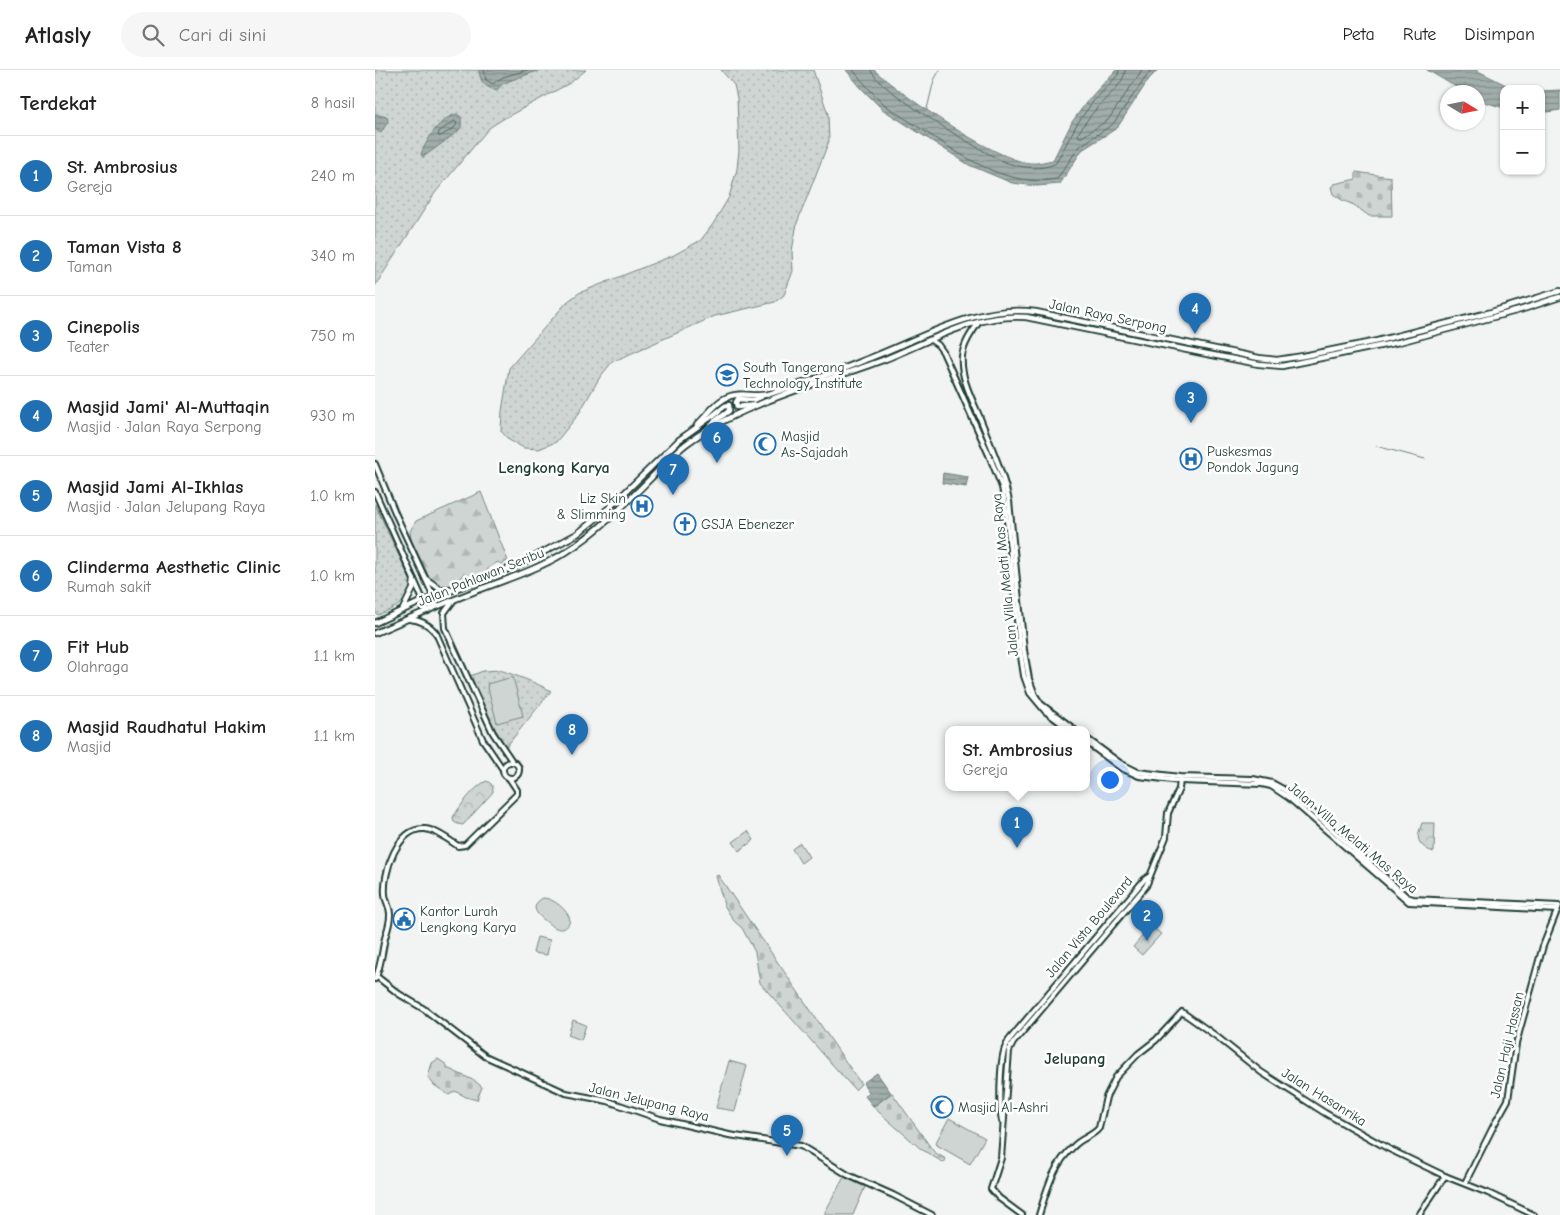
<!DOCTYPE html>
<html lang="id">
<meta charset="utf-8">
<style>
body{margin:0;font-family:"Comic Neue",sans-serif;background:#f6f6f6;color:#222}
.controls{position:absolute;right:15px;top:15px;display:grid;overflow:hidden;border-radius:10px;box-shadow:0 1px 4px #0004}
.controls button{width:45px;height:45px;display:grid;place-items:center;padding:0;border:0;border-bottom:1px solid #e0e0e0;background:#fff;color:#222;font:25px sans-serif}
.compass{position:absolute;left:1065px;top:15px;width:45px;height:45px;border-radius:50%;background:#fff;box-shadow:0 1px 4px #0004;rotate:100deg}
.you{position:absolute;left:734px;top:709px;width:18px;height:18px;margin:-12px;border:4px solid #fff;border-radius:50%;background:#1a73e8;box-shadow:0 0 0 8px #1a73e833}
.badge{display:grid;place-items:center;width:32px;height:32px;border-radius:50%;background:#1f6fb2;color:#fff;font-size:16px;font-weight:700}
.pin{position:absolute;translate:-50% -41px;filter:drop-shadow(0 1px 2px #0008)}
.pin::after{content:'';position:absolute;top:26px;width:18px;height:15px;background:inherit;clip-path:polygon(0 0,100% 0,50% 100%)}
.popup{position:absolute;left:570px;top:656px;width:145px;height:65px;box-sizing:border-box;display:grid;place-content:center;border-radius:10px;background:#fff;filter:drop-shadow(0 1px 4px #0005);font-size:16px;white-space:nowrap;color:#767676}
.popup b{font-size:19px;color:#222}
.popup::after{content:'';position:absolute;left:50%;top:100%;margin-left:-10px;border:10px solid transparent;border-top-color:#fff}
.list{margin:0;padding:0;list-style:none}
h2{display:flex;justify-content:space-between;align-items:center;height:65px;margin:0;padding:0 20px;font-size:21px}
h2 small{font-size:16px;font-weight:400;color:#767676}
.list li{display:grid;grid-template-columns:32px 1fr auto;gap:15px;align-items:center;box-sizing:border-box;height:80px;padding:0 20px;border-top:1px solid #e0e0e0}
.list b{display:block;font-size:19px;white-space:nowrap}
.list p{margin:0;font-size:16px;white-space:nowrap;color:#767676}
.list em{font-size:16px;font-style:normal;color:#767676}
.icon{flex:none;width:28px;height:28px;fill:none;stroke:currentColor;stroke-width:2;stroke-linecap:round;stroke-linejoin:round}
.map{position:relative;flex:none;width:1185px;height:1145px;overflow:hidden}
header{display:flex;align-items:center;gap:30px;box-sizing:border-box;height:70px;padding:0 25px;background:#fff;border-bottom:1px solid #e0e0e0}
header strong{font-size:24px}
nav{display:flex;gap:28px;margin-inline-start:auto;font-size:18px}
.search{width:350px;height:45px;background:#f6f6f6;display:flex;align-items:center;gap:12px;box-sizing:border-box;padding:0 18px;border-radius:28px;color:#767676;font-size:19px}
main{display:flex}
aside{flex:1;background:#fff}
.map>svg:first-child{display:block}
</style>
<header>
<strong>Atlasly</strong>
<div class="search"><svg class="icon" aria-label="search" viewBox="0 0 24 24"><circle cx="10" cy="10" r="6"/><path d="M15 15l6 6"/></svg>Cari di sini</div>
<nav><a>Peta</a><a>Rute</a><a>Disimpan</a></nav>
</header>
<main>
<aside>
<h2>Terdekat<small>8 hasil</small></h2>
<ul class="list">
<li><span class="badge">1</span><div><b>St. Ambrosius</b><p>Gereja</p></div><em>240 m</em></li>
<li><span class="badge">2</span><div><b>Taman Vista 8</b><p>Taman</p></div><em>340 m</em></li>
<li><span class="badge">3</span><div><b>Cinepolis</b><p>Teater</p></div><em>750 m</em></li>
<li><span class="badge">4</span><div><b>Masjid Jami' Al-Muttaqin</b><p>Masjid · Jalan Raya Serpong</p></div><em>930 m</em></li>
<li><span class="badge">5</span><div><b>Masjid Jami Al-Ikhlas</b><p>Masjid · Jalan Jelupang Raya</p></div><em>1.0 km</em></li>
<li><span class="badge">6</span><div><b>Clinderma Aesthetic Clinic</b><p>Rumah sakit</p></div><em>1.0 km</em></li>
<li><span class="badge">7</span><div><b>Fit Hub</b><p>Olahraga</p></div><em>1.1 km</em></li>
<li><span class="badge">8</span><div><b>Masjid Raudhatul Hakim</b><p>Masjid</p></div><em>1.1 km</em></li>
</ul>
</aside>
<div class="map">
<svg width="1185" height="1145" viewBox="0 0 1185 1145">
<defs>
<pattern id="grass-dots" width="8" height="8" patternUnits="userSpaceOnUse" patternTransform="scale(1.25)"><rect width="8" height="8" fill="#ced5d3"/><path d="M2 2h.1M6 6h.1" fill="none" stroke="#b0b8b6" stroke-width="1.8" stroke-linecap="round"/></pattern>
<pattern id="forest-firs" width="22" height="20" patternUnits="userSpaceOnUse" patternTransform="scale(1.25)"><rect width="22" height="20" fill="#ced5d3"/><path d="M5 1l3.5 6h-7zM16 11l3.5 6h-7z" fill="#b0b8b6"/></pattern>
<pattern id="cemetery-stones" width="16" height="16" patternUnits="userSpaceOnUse" patternTransform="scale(1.25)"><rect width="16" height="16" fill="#ced5d3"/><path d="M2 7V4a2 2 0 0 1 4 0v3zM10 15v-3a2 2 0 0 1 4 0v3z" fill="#b0b8b6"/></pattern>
<pattern id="park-crowns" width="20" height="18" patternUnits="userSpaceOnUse" patternTransform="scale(1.25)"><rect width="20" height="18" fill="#ced5d3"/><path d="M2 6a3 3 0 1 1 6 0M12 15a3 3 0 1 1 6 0" fill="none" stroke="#b0b8b6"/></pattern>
<pattern id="water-rules" width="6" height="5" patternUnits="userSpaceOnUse" patternTransform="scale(1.25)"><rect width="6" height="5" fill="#a1adaa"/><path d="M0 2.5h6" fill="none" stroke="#838e8b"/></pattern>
</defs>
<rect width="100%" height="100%" fill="#f2f3f3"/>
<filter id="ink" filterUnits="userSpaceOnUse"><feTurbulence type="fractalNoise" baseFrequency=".02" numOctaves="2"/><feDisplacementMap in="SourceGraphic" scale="10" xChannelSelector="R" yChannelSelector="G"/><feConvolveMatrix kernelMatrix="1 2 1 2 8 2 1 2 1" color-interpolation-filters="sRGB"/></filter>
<g filter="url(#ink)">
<g fill="url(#grass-dots)" stroke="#768984">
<path d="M0,0H211L195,13L128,49L114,58L60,123L0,216Z"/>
<path d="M346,0H438L453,44L454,71L422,153L417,181L418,201L409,225L400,232L340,246L237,292L225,307L203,345L181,372L164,379L149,378L134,370L126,361L127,341L134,298L192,232L204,223L299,185L326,170L338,154L354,127L362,99L364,80L362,28L359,15Z"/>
<path d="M0,434L36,512C34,534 21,537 3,545L0,543Z"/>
<path d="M125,600C142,606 160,612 176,621L131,677L112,645L95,606L108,601Z"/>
</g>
<path fill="url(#forest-firs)" stroke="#768984" d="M106,422L133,491L126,494L123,492L113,498V501C97,511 67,526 54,507L36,470L35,461L41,451Z"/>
<g fill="url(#cemetery-stones)" stroke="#768984">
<path d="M981,102L1016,107L1017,146H994L979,135L967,130L958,124L956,117L959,114L981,109Z"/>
<path d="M343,805L486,1014L480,1020L385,913L380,882L367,858L359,851L349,835L341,806Z"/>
<path d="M63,989L72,995V998L100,1011L107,1017L102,1030L91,1027L80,1021L74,1025L59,1015L53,1007L57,993Z"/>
<path d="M517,1023L559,1082L571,1089L569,1093L546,1079L498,1037Z"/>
</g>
<g fill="url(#park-crowns)" stroke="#768984">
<path d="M111,711C117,713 118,716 118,722L88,755L83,754L79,752L78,747C86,735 98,718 111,711Z"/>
<path d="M1047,753H1060L1059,782C1054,781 1052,779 1048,776C1040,769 1044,762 1047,753Z"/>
<path d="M776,856L786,864L767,885L758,877Z"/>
</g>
<g fill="#ced5d3" stroke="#768984">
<path d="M138,607L148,646L122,653L112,614Z"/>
<path d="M373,761L379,770L364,781L358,772Z"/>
<path d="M425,773L434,787L426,793L417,779Z"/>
<path d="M168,828C178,828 193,840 195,850C192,863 181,860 173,853C164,846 152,837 168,828Z"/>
<path d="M162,867L175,870L172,885L158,883Z"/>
<path d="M198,950L211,955L206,970L193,965Z"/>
<path d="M354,991L372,996L360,1041L341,1038Z"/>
<path d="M574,1048L610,1068L595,1094L560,1074Z"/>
<path d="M469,1107L490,1117L478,1145H450V1142Z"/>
</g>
<g fill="url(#water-rules)" stroke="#6d807b">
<path d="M104,0H165L131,12L126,15L122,20C110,18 105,12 104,0Z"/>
<path d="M471,0H499C525,24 621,91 655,93C662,94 671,91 678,90L697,52L713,30L741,0H783L774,9L742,58L707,80L685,114L662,116L637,113L594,95L507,39L487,19Z"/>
<path d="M1052,0H1101L1137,18L1147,19H1129V38L1103,30L1102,22H1090Z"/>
<path d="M1185,20V40L1166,43V21Z"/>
<path d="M0,44L12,47L13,51L6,63L0,59Z"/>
<path d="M82,44L86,47C86,52 87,55 85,59C83,62 50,86 48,87L46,84C53,68 64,48 82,44Z"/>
<path d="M568,403L593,407L591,417L567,413Z"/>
<path d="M502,1003L516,1023L498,1036L490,1026L494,1022L488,1013Z"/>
</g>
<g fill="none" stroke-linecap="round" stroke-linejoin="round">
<g stroke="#536a63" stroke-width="1">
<path d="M109,0L111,10L118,14L128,7L152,0"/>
<path d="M478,0C488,12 498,24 509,34C520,43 533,50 545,58C584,84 632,119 682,109L704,77L738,54L776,0"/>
<path d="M496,0C497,16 610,84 630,92C645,98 667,101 681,93L702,54L717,33L743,5L744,0"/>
<path d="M750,0C750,14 731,27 722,38C715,46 708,55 703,64L704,67H707L733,50L767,0"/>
<path d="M80,51L82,54L79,58L66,66H63L64,62Z"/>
</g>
<g stroke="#6d807b" stroke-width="1">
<path d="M552,39L559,10L565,0"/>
<path d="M1001,376L1050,389"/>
</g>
<g stroke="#1f3d34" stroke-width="8">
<g id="secondary">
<path d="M604,252C597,262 589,273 587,286C585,307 597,329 605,348C616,376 628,402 634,431L649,580L654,609L660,625L666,634L699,659"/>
<path d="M556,270L563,275L568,282L614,385L627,417L631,440L645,580L649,606L655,623L670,641L694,659"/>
<path d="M0,394L21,445L56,521L61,537"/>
<path d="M0,422L53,541"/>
<path d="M78,531L69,543L70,558L118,663L137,691"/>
<path d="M34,549C46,550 54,554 61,563L108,670L127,698"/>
<path d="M711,668L745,693L763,702L805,707L878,709L897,713L908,719L931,736L1032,827L1038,829L1184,836L1168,876L1145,959L1141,974L1133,1030L1119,1055L1090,1113"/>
<path d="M711,672L746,698L764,706L805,711L887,714L896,716L914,728L1034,832L1182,840"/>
<circle cx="136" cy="700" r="8"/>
<path d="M1,906L24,924L49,939L110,986L191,1023L233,1031L285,1049L354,1065L426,1076L473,1105L518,1125L557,1145"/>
<path d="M0,909C6,897 7,881 10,868C12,861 15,853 15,846C16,837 10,832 10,824C8,803 22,757 50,759C61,760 74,770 83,776L90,775L142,724V720L134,708"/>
<path d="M627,1051C624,1037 625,995 629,981C630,977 632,974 634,970L769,810L773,807"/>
<path d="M647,1145L624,1128L616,1119L626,1088L634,981L638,973L771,816L791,767L793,743L804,719L805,710"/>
<path d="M664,1145C672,1119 678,1095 699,1076C706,1068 718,1066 724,1058L731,1027L741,1007L763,984L781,970L807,942L841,966L886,1002L950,1043L1014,1079L1070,1106L1113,1123L1159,1145"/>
<path d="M1044,1145L1070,1106"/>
</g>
</g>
<g stroke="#1f3d34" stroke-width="8">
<g id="primary">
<path d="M381,335L362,337L361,332L363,329L378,330L386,327"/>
<path d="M322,355C331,347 341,331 353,327C366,321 380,328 394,324C431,313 469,299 505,284C554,264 607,234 661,242L884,288L902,290L928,286L1002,271L1113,243L1185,221"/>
<path d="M51,509L65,519H76"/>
<path d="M28,539L38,519L39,510"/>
<path d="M0,553L41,534L146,494L202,464L234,438L304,370L336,347L350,336L354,335V341L340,351L330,361"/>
<path d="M0,563C32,549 65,535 98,522C129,510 162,500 191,482C223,462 249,435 276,408C287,396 298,384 311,374C366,333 444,314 508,290C554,272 600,243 651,247L827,283L884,294L907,296L1024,272L1145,240L1185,227"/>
</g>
</g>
<use href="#secondary" stroke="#fff" stroke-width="4"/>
<use href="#primary" stroke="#fff" stroke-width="4.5"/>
</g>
</g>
<defs>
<g id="university-ring" transform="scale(1.125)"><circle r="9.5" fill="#fff" stroke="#1f6fb2" stroke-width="1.5"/><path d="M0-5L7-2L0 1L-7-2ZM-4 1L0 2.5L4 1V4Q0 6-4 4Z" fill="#1f6fb2"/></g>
<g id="mosque-ring" transform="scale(1.125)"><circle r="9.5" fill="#fff" stroke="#1f6fb2" stroke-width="1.5"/><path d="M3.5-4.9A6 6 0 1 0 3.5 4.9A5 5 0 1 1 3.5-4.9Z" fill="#1f6fb2"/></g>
<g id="hospital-ring" transform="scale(1.125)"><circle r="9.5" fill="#fff" stroke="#1f6fb2" stroke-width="1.5"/><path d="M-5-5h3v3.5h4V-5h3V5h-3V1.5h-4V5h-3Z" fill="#1f6fb2"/></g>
<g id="church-ring" transform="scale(1.125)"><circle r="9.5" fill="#fff" stroke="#1f6fb2" stroke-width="1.5"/><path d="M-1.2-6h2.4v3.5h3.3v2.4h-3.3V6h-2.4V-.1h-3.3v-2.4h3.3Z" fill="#1f6fb2"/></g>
<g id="civic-ring" transform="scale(1.125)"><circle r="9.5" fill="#fff" stroke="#1f6fb2" stroke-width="1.5"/><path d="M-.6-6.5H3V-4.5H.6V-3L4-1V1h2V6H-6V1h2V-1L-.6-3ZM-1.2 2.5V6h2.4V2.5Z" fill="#1f6fb2"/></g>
</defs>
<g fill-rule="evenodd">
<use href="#university-ring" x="352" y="305"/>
<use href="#mosque-ring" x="390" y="374"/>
<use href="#hospital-ring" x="816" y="389"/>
<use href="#hospital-ring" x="267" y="436"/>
<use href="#church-ring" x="310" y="454"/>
<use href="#civic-ring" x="29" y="849"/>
<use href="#mosque-ring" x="567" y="1037"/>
</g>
<g text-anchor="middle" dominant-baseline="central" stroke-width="5" stroke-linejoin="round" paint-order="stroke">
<g font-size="14" fill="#1f3d34" stroke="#fff">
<text transform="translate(733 246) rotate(12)">Jalan Raya Serpong</text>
<text transform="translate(630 505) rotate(-96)">Jalan Villa Melati Mas Raya</text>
<text transform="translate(106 507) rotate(-22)">Jalan Pahlawan Seribu</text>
<text transform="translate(978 768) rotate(40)">Jalan Villa Melati Mas Raya</text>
<text transform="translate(714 857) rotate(-50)">Jalan Vista Boulevard</text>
<text transform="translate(1132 975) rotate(-77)">Jalan Haji Hassan</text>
<text transform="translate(949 1027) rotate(32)">Jalan Hasanrika</text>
<text transform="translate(274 1032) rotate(14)">Jalan Jelupang Raya</text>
</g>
<g font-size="14" fill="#1f3d34" stroke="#fff" text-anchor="start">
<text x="368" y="297">South Tangerang<tspan x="368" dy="16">Technology Institute</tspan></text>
<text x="406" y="366">Masjid<tspan x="406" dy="16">As-Sajadah</tspan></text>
<text x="832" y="381">Puskesmas<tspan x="832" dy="16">Pondok Jagung</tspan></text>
<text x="251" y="428" text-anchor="end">Liz Skin<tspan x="251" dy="16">&amp; Slimming</tspan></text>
<text x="326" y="454">GSJA Ebenezer</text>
<text x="45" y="841">Kantor Lurah<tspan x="45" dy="16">Lengkong Karya</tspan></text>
<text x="583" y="1037">Masjid Al-Ashri</text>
</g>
<g font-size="16" font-weight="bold" fill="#1f3d34" stroke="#fff">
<text x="179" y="398">Lengkong Karya</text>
<text x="700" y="989">Jelupang</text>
</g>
</g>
</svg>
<div class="controls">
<button>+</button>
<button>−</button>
</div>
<svg class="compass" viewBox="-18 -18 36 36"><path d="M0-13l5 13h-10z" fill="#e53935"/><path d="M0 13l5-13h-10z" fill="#767676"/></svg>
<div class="you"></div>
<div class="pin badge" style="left:642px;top:778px">1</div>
<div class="popup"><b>St. Ambrosius</b>Gereja</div>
<div class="pin badge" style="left:772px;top:871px">2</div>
<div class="pin badge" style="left:816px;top:353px">3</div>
<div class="pin badge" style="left:820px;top:264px">4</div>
<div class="pin badge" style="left:412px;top:1086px">5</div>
<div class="pin badge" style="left:342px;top:393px">6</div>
<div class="pin badge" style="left:298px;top:425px">7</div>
<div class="pin badge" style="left:197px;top:685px">8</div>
</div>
</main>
